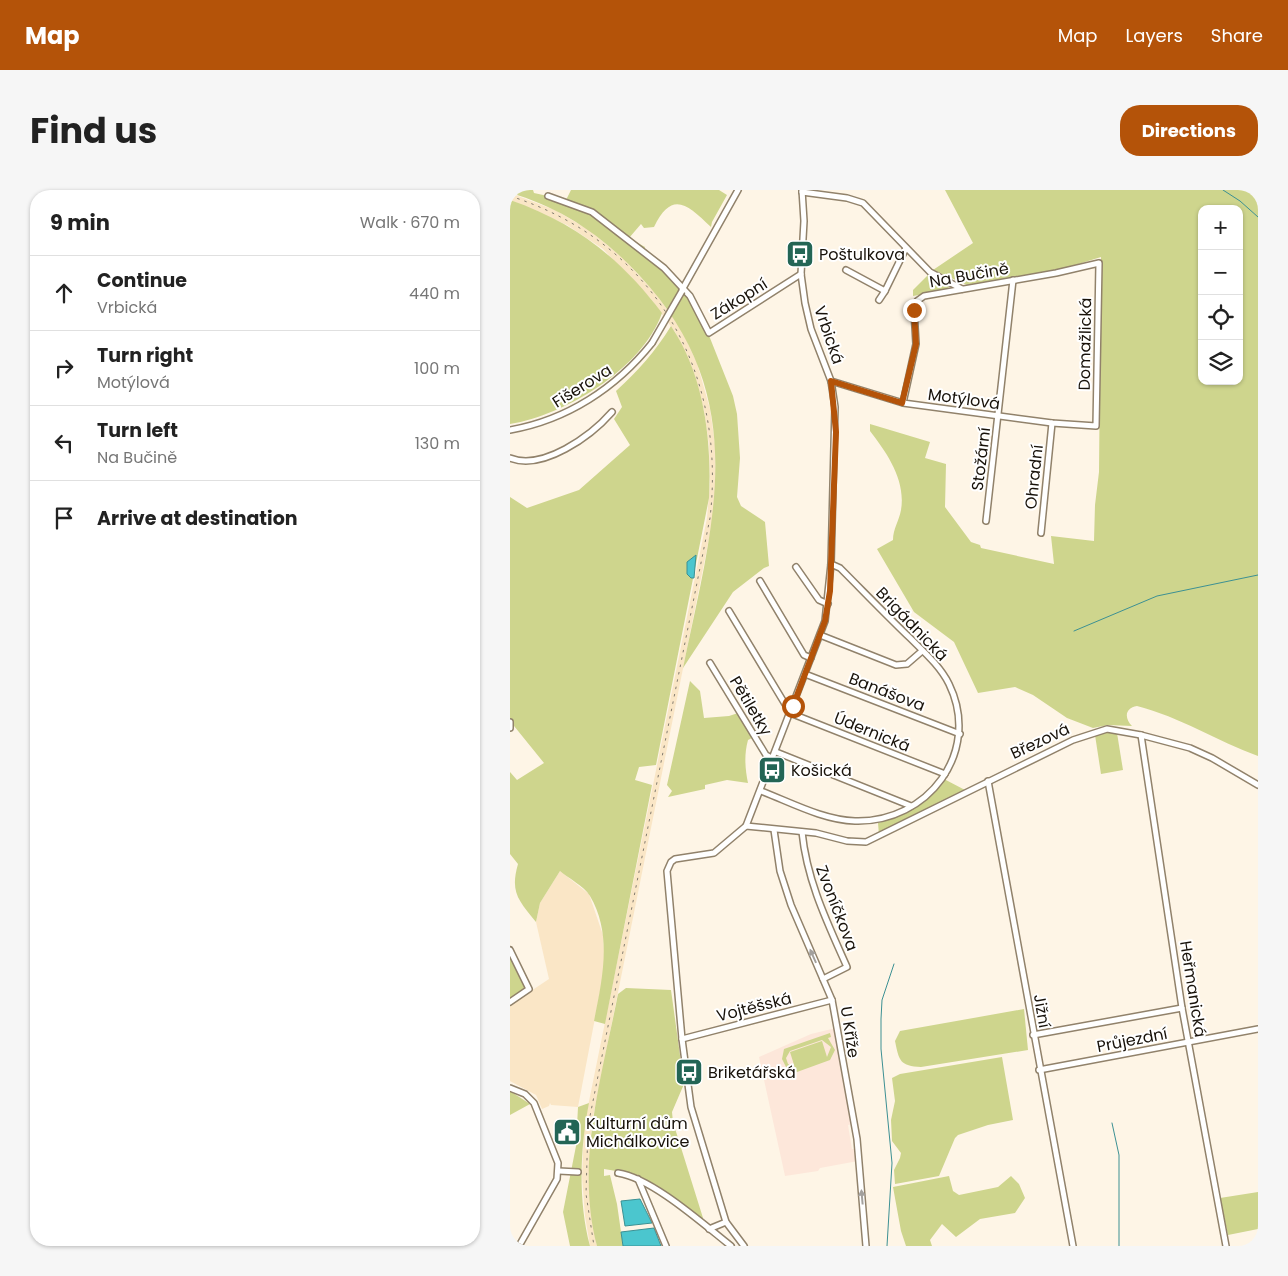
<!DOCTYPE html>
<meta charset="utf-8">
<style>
body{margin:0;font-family:Poppins,sans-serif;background:#f6f6f6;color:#222}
.controls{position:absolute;right:15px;top:15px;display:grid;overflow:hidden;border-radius:10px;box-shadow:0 1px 4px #0004}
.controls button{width:45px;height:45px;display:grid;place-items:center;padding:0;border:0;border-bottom:1px solid #e0e0e0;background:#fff;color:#222;font:25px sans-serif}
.stop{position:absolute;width:15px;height:15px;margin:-11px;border:4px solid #b45309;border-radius:50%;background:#fff}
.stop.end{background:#b45309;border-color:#fff;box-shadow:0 1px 5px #0008}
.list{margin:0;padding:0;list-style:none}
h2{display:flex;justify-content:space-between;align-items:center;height:65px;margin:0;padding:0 20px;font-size:21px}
h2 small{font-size:16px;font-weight:400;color:#767676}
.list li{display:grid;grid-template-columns:32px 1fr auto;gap:15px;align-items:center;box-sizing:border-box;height:75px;padding:0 20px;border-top:1px solid #e0e0e0}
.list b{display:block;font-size:19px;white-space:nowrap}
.list p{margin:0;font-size:16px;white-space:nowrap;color:#767676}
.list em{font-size:16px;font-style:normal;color:#767676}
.icon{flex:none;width:28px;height:28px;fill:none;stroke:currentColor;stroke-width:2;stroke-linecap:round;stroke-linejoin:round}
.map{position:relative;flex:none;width:748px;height:1056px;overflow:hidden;border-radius:20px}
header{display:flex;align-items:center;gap:30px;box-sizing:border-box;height:70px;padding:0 25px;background:#b45309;color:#fff}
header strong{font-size:24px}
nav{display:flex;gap:28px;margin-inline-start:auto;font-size:18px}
.intro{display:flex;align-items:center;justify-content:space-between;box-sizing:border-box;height:120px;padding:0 30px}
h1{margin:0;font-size:35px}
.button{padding:12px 22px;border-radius:20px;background:#b45309;color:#fff;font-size:18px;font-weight:700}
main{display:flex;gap:30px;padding:0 30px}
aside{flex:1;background:#fff;border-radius:20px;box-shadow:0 1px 4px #0004}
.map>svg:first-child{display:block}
</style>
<header>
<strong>Map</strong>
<nav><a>Map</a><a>Layers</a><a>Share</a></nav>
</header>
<div class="intro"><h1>Find us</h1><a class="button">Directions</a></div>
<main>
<aside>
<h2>9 min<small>Walk · 670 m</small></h2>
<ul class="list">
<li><svg class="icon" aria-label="ahead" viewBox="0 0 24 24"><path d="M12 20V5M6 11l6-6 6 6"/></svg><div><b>Continue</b><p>Vrbická</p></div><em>440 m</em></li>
<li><svg class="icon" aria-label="right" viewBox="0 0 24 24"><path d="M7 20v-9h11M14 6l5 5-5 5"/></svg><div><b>Turn right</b><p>Motýlová</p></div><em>100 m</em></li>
<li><svg class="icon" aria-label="left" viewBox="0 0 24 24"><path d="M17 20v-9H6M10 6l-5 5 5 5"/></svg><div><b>Turn left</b><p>Na Bučině</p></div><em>130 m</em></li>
<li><svg class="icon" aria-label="arrive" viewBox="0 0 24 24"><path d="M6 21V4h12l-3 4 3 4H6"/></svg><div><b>Arrive at destination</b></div></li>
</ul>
</aside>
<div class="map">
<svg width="748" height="1056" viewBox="0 0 748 1056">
<rect width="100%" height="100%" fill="#fef5e6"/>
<g fill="#fae6c6">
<path d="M0,3L45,20L79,40L113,68L146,104L171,139L187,173L200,219L205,254L206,294L203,329L81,937L80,1003L87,1056H80L75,1026L72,987L74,936L197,328L200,294L199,255L194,220L181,175L165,142L141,109L93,59L57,35L0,10Z"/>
<path d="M50,681L79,704L93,745L95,776L68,917L41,915L40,913L39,916L32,919L26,905L0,891V815L39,789L26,732L30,713Z"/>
</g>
<path fill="#fde7da" d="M326,838L343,934L338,935L342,959H347L348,971L310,978L308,981L275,986L249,867L301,844Z"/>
<g fill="#ced58d" fill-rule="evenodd">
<path d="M0,0H23L24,3L56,10L61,0H209L217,5L202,32L201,37C177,14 162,0 144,37L134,38L131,34L119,48L135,57L133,65L152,78L179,107L200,148L223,206L227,224L230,268L227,307L231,316L255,332L259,376L254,378L223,402L173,478C203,332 244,208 129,85C94,47 51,17 0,3Z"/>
<path d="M435,0H748V566C707,551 670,527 627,516C615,518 614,528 622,536L598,535L583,538L557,528L523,505L505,497L468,503L444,452L404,422L367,359L383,350C383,339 389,331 391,320C396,290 377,263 360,241V234L420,252L415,268L436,274L435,317L461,352L470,355L471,358L544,374L541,346L584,351L585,315L589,282L591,67L549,80L457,95L423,80L463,53ZM692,19H729V191H692Z"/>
<path d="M0,10C66,33 110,68 152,123C132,179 55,225 0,234Z"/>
<path d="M419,84L439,94L438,100L403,106V100Z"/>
<path d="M161,136C194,185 202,250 199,308L146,575L129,577L125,590L142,595L95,834L84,831C92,790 103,745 80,706C74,696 58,688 50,681L30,713L26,732C8,710 0,702 8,674L0,664V582L7,590L34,573L0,531V307L17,318L69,300L120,255L104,229L112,217L106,201C128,181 145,162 161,136Z"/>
<path d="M180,491L190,501L194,528L219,526L228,523L242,548L238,550C234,564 235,579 238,593L217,590L195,595V599L158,607L162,601L157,595Z"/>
<path d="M594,542L607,543L613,580L591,584L585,545Z"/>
<path d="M434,589L455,600L369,645L368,633C396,625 416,612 434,589Z"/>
<path d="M0,765L16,798L0,808Z"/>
<path d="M116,798L161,800L174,894L162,922L163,932L193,1028L191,1031L133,988L124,984L94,979V986L100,985L107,1014L113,1056H87C65,973 92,886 108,804Z"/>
<path d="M514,819L518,860L411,877C390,876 389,871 385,851L390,841Z"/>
<path d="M320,843L321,847L318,848L325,860L320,870L287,882L276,877L272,869L274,859ZM312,850L321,857L317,867L312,851L280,862L285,878L278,874L276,868L280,861Z"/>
<path d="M492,867L503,930L478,935L448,945L445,948L429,986L385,994L384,980L390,968L391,963L382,951L381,930L385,911L382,888L390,884Z"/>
<path d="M0,901L20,914L0,925Z"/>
<path d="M79,913C70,958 68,1011 80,1056H60L53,1022L66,956L68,917Z"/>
<path d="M439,986L443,1001L449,1005L488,997L501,986L509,994L515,1008L505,1023L470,1029L446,1047L432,1034L420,1050L422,1056H396L391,1041L383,997Z"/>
<path d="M748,1002V1039L718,1045L710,1008Z"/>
</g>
<g fill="#4bc6ce" stroke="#3c9093">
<path d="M186,365L184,388H181L177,384V372Z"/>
<path d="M130,1009L142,1033L115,1036L111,1011Z"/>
<path d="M144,1038L151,1056H113L111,1042Z"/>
</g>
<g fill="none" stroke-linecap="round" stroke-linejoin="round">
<g stroke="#3c9093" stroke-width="1">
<path d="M713,0L730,11L748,27"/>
<path d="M564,441L647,406L748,385"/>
<path d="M602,933L609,965V1056"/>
<path d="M377,1056L382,973L371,859V829L372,810L384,774"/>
</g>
<g stroke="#91826b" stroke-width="8">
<g id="minor">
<path d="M292,2L337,8L353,13L420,82L452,99"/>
<path d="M38,6L82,22L154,78L180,106L199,143L291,84"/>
<path d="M336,80L375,101L396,58"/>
<path d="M172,100L228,0"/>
<path d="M369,110L375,101"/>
<path d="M321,191L393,213L542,233L586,236L589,73L546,83L414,106L407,111L404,120L406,154L393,213"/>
<path d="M0,240C57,230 106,198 142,153"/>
<path d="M0,268C33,281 81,246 102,222"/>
<path d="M476,331L503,90"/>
<path d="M531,343L542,233"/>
<path d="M286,377L309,410L318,414"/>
<path d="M250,391L294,465L301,468"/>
<path d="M219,421L275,514L283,516"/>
<path d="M310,445L386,475L397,474L412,461"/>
<path d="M200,473L256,565L263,569"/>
<path d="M295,484L450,544"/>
<path d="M280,523L435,584"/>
<path d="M0,532V538"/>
<path d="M631,545L672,818L716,1056"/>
<path d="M266,562L401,616"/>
<path d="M478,591L563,1056"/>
<path d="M251,601C280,612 313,630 345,631C418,633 472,562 439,494C430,476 414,462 400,448C376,425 353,401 330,378L321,374"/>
<path d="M236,636L306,643L337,651L356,652L563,550L597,539L631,545L680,558L702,568L748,595"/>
<path d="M264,640L270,681L281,715L322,810L347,949L356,1056"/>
<path d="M292,642C297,691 317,732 337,777L313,789"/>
<path d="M0,760L19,799L0,812"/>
<path d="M523,845L672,818"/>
<path d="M172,849L322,810"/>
<path d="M529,880L748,839"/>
<path d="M0,898L15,904L24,913L48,973L47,989L9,1056"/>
<path d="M49,981L68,982"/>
<path d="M108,983C142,988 193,1034 221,1056"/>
<path d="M128,989L156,1056"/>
<path d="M199,1039L216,1032"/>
<path d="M234,1056L216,1032L181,917L172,849L157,681L161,672L165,669L204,663L236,636L315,431L321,374L325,217L321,191L301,139L295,113L291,84L294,31L292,0"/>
</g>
</g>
<use href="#minor" stroke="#fff" stroke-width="5"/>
<path stroke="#817a6e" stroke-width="1" stroke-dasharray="2.5 5" stroke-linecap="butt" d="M0,6C144,52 217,182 200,328L78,936L76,1004L84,1056"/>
<g stroke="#91826b" stroke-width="8" stroke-linecap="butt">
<path id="minor-bridge" d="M142,153L172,101"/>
</g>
<use href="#minor-bridge" stroke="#fff" stroke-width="5"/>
</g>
<defs><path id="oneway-solid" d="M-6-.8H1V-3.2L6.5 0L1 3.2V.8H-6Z" transform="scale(1.25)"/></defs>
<g fill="#a3a09d">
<use href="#oneway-solid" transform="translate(303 766) rotate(-114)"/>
<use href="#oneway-solid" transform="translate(352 1007) rotate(-95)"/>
</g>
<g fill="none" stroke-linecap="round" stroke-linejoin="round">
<path stroke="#b45309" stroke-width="6" d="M283,516L315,431L320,401L326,242L321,191L392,213L406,154L404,120"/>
</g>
<defs>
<g id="bus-square" transform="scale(1.4375)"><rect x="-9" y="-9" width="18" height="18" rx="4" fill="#236555" stroke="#fff"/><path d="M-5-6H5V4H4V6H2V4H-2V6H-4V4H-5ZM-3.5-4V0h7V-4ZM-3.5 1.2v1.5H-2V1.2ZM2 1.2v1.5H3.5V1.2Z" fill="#fff"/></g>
<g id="civic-square" transform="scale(1.4375)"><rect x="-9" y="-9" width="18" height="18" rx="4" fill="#236555" stroke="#fff"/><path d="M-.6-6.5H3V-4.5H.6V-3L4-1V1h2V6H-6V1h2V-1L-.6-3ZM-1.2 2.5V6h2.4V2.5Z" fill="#fff"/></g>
</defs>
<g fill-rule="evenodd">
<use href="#bus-square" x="290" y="64"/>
<use href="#bus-square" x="262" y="580"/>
<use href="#bus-square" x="179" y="882"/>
<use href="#civic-square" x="57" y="942"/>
</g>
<g text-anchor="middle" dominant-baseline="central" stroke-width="4" stroke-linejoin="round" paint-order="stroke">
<g font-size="16" fill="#18120a" stroke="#fff" text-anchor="start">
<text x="309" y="64">Poštulkova</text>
<text x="281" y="580">Košická</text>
<text x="198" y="882">Briketářská</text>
<text x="76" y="933">Kulturní dům<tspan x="76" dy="18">Michálkovice</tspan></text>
</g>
<g font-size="16" fill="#18120a" stroke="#fff">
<text transform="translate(459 85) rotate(-10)">Na Bučině</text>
<text transform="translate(229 109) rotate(-32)">Zákopní</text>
<text transform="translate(319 145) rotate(71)">Vrbická</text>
<text transform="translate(575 154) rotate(-89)">Domažlická</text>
<text transform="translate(72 196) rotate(-32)">Fišerova</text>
<text transform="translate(454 209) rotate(8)">Motýlová</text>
<text transform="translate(471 269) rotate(-83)">Stožární</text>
<text transform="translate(524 287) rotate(-84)">Ohradní</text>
<text transform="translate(402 434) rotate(46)">Brigádnická</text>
<text transform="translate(377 502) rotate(21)">Banášova</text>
<text transform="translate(241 516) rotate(59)">Pětiletky</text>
<text transform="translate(362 542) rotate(22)">Údernická</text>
<text transform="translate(530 551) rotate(-25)">Březová</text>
<text transform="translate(327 718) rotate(69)">Zvoníčkova</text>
<text transform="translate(683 799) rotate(81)">Heřmanická</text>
<text transform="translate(244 817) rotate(-14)">Vojtěšská</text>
<text transform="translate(532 821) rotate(80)">Jižní</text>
<text transform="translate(340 842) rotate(81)">U Kříže</text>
<text transform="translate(622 850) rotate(-11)">Průjezdní</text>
</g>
</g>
</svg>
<div class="controls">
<button>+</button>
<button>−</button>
<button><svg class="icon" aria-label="locate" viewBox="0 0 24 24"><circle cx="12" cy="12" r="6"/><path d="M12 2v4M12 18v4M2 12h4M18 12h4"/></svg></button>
<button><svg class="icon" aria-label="layers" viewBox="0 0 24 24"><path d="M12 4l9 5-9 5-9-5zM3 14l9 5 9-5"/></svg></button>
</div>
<div class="stop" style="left:283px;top:516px"></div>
<div class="stop end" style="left:404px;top:120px"></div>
</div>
</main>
